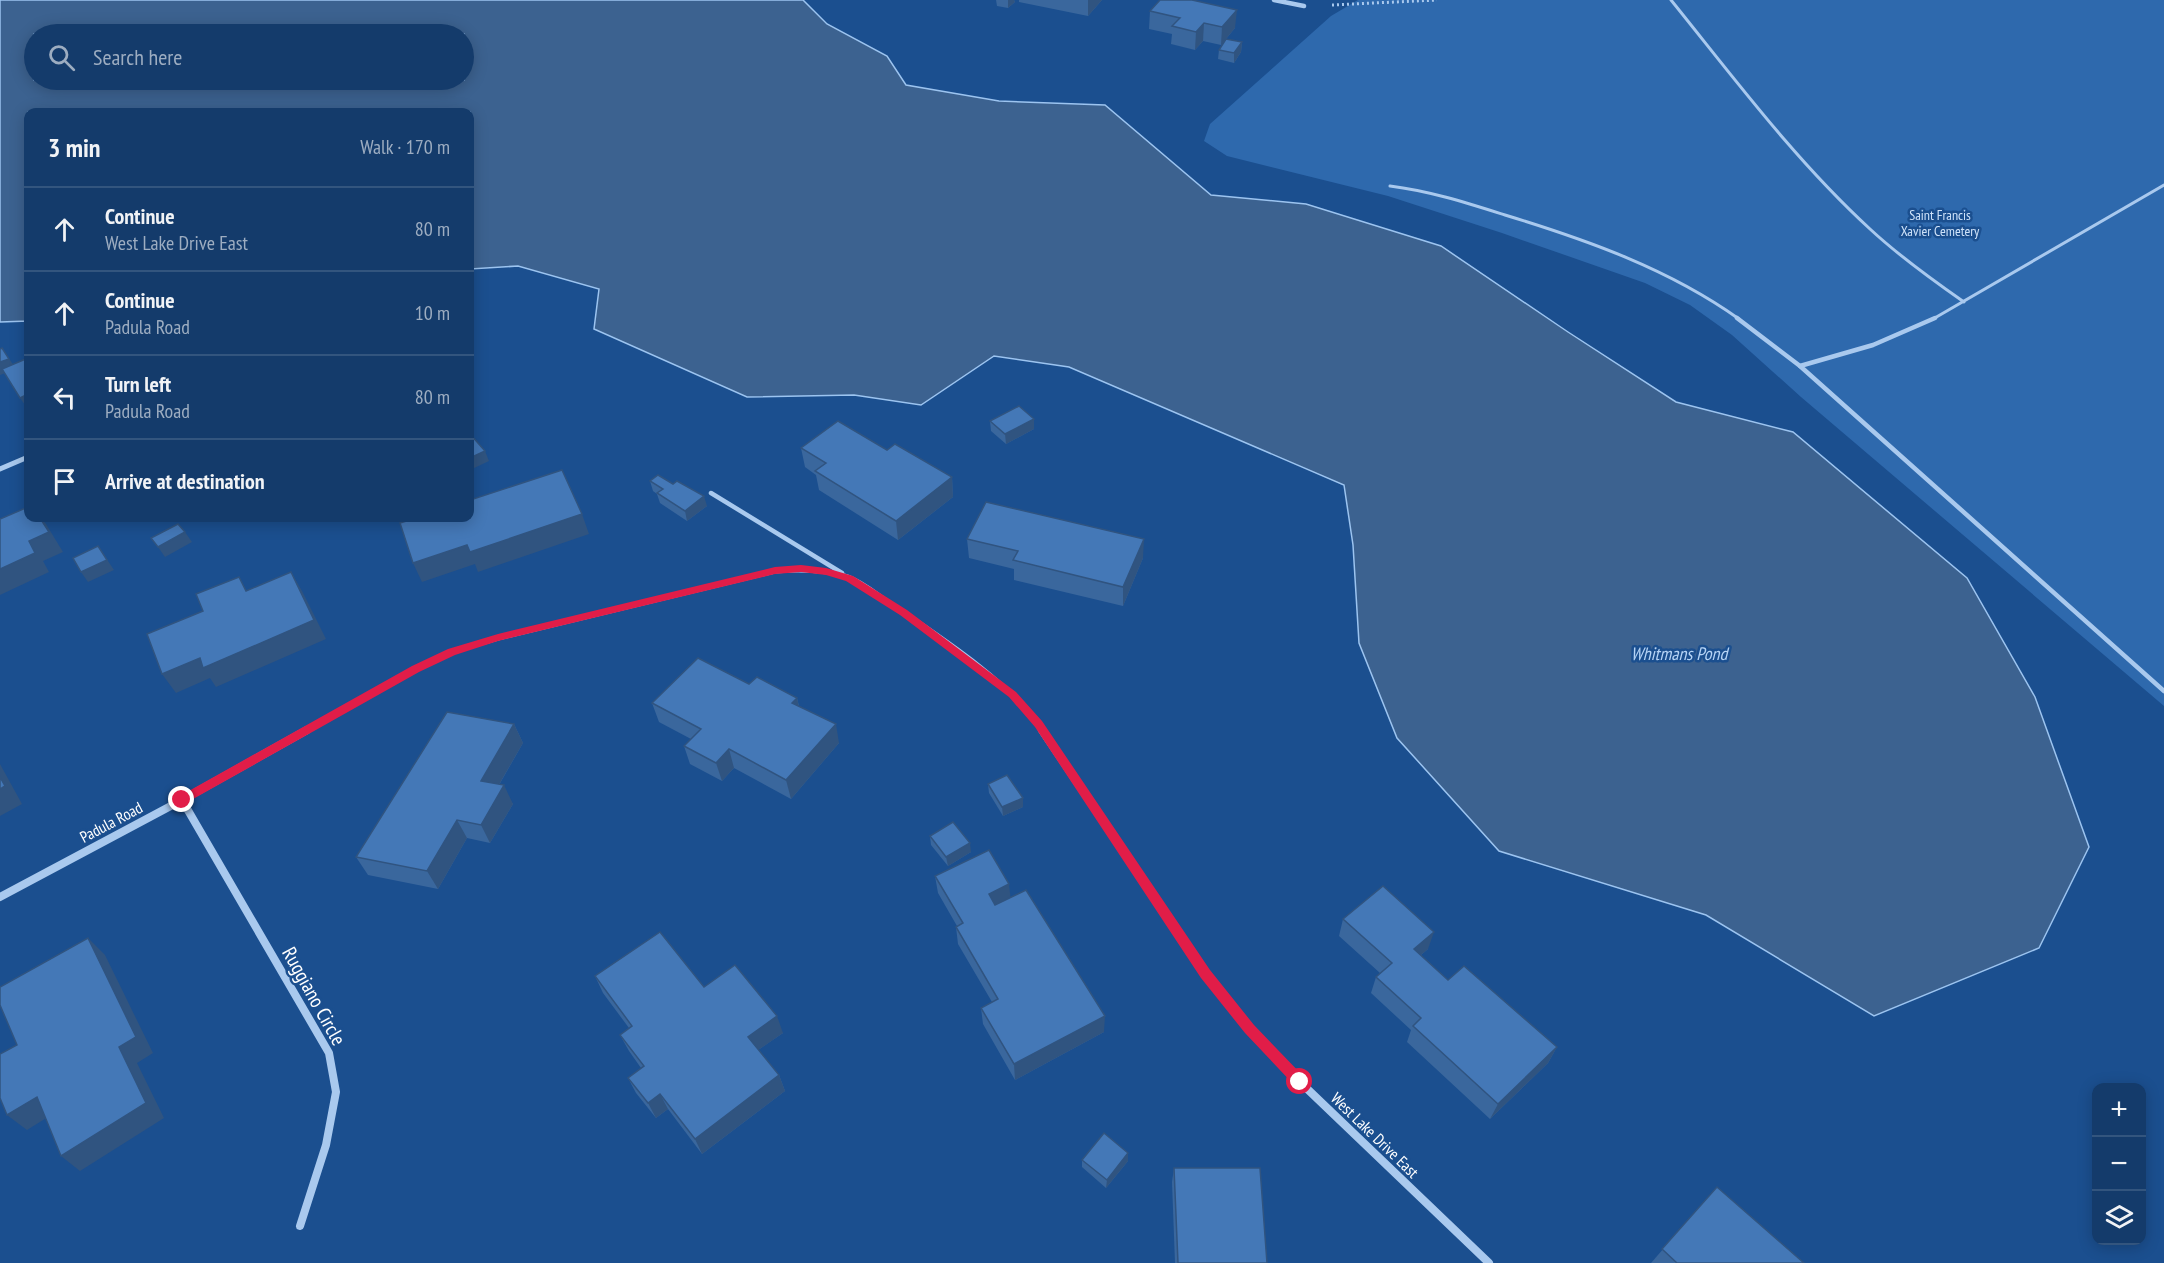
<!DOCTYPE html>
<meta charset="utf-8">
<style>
body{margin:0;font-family:"PT Sans Narrow",sans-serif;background:#214673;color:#f1f3f6}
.controls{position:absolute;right:18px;bottom:18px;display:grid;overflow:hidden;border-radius:12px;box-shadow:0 3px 15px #0003}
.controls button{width:54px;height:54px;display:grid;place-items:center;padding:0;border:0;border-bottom:2px solid #33557e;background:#143b6b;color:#f1f3f6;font:30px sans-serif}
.stop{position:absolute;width:18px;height:18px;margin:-14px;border:4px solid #e11d48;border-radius:50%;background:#fff}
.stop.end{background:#e11d48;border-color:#fff;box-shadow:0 2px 6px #0008}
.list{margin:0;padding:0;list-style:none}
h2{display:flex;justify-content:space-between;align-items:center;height:78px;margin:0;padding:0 24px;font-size:26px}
h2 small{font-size:20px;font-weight:400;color:#9dadc1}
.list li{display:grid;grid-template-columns:39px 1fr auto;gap:18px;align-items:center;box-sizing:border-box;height:84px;padding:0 24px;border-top:2px solid #33557e}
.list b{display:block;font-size:22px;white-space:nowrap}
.list p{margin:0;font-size:20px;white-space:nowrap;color:#9dadc1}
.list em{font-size:20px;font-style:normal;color:#9dadc1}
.icon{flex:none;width:33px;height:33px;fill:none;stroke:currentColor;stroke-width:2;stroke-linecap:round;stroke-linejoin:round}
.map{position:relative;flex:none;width:2164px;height:1263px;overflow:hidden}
.search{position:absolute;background:#143b6b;box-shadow:0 3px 15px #0003;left:24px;top:24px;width:450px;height:66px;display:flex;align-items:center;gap:15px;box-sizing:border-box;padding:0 21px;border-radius:33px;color:#9dadc1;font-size:22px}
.panel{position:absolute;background:#143b6b;box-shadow:0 3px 15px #0003;left:24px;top:108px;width:450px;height:414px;border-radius:12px}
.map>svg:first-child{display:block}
</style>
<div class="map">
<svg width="2164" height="1263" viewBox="0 0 2164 1263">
<rect width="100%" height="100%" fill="#1b4f8f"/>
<path fill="#2e69ad" d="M1358,0H2164V706L1801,397L1732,335L1690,305L1645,283L1502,233L1388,196L1227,156L1204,141L1210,124L1331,16Z"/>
<path fill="#3c6290" stroke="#9cc4f0" stroke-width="1.5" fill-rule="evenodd" d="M0,0H803L827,24L887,56L906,85L999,101L1105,105L1211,195L1306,204L1441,246L1568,332L1676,402L1793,432L1967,578L2035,697L2089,847L2039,948L1874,1016L1706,915L1499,851L1397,738L1359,643L1353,545L1344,485L1069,367L994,356L921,405L854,395L747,397L594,329L599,289L518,266L470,269V112H28V321L0,322ZM34,34H464V80H34Z"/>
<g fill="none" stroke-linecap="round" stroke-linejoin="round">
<path stroke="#a9c9ee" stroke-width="3" stroke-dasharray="2 3" stroke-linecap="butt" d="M1332,5L1437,0"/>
<g stroke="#a9c9ee" stroke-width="3">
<path d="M1671,0C1734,78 1795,160 1870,229C1899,256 1931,279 1964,302"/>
<path d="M1390,186C1430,191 1467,203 1505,215C1587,240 1669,269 1739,319"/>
<path d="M1933,319L2164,185"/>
</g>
<g stroke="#a9c9ee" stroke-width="4.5">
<path d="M1737,318L1800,366"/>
<path d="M1935,318L1873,345L1800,366L2164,691"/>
<path d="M711,493L842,573"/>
</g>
<path stroke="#a9c9ee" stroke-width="4.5" d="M1274,0L1304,6"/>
<g stroke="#a9c9ee" stroke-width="5">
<path d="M0,469L28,457"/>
<path d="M304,731L415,669L451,652L498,638L775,571C799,569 825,569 848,577C864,583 877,595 891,604C940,637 1010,682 1043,731"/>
</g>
<g stroke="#a9c9ee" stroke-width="8">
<path d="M1042,730L1206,974L1250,1029L1300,1082L1489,1263"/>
<path d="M182,800L329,1053L336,1092L326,1145L300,1226"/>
<path d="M0,897L182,800L307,730"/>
</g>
</g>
<g fill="#3a679d">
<path d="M996,0H1014L1015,2L1008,8L997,6Z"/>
<path d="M1019,0H1102L1088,16L1019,2Z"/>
<path d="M1150,11L1235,28L1221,45L1203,41L1195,50L1171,44L1172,34L1149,29Z"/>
<path d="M1242,42L1241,52L1234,63L1218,59L1219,50Z"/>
<path d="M1034,419V429L1006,444L991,431L990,421Z"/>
<path d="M801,448L887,450L952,477L953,497L898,540L819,490L816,475L805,467Z"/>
<path d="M650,481L707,506L687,521L660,503L657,494L653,491Z"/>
<path d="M967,539L1143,558L1123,606L1014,580V569L969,558Z"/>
<path d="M749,684L797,698L799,706L839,743L791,799L734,768L722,781L690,764L684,746L691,739L659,722L652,703Z"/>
<path d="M514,724L523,743L499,785L513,804L490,843L467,838L438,889L368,875L356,857Z"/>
<path d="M988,784L1023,798V807L1003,816L989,793Z"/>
<path d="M930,836L971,852L948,866L931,845Z"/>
<path d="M935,876L1010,898L1104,1032L1015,1080L983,1024L981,1008L992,1002L958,944L956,927L957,926L938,893Z"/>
<path d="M1343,919L1428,949L1421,955L1448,980L1557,1047L1548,1063L1490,1119L1407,1042L1411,1030L1371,993L1376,977L1380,973L1339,936Z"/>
<path d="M595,976L704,987L783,1033L758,1050L779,1075L785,1091L702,1154L668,1109L656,1118L636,1093L628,1078L641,1068L629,1051L620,1035L629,1028L603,993Z"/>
<path d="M1082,1160L1128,1161L1106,1188L1082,1167Z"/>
<path d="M1174,1168L1267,1263H1175L1172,1182Z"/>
<path d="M1717,1187L1804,1263H1651Z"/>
</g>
<g fill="#305480">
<path d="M1008,0H1014L1015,2L1008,8Z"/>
<path d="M1088,0H1102L1088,16Z"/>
<path d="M1237,10L1235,28L1221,45L1222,27Z"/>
<path d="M1204,23L1203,41L1195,50L1196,32Z"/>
<path d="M1242,42L1241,52L1234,63V53Z"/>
<path d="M2,348L16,369L0,375V362Z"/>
<path d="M28,394V409L20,398Z"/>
<path d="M1034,419V429L1006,444L1005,434Z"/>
<path d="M485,451L489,461L470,470V458Z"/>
<path d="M952,477L953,497L898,540L896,521Z"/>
<path d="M704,496L707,506L687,521L685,511Z"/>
<path d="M582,514L589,534L478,572L475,564L422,582L413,563L467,545Z"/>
<path d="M40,518H41L46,524L63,552L43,561L49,572L0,595V569L29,541Z"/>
<path d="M185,532L192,542L165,557L158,547Z"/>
<path d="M1144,539L1143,558L1123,606V587Z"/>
<path d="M98,546L114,570L88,582L81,572Z"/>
<path d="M291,572L302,591L326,639L216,687L210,678L176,693L162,674Z"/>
<path d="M797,698L801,716L792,703Z"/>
<path d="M514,724L523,743L490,800L481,781Z"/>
<path d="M836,724L839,743L791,799L786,780Z"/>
<path d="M729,749L734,768L722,781L716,763Z"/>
<path d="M0,764L22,804L0,816Z"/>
<path d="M504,785L513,804L490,843L481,825Z"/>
<path d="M1023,798V807L1003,816L1002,807Z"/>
<path d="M457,820L467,838L438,889L427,871Z"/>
<path d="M970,843L971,852L948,866L946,857Z"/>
<path d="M1009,884L1011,902L991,912L989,894Z"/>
<path d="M1434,932L1428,949L1408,966L1414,949Z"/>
<path d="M88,938L105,955L153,1053L137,1063L164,1118L80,1171L61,1156L119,1047Z"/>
<path d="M777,1016L783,1033L754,1053L748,1037Z"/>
<path d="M1105,1016L1104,1032L1015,1080L1014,1064Z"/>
<path d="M1557,1047L1548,1063L1490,1119L1498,1104Z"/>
<path d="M779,1075L785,1091L702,1154L695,1139Z"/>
<path d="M660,1094L668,1109L656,1118L648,1103Z"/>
<path d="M37,1097L56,1112L27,1130L7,1115Z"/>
<path d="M1128,1153V1161L1106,1188L1107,1180Z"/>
</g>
<g fill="#4478b7" stroke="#305480" stroke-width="1.5">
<path d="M1160,0H1192L1237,10L1222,27L1204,23L1196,32L1172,26L1180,18L1150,11Z"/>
<path d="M1226,39L1242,42L1234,53L1219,50Z"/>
<path d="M2,348L9,359L0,362V349Z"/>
<path d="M28,358V394L20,398L2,369Z"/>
<path d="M1019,406L1034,419L1005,434L990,421Z"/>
<path d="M838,421L887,450L895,444L952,477L896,521L815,471L826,463L801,448Z"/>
<path d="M470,434L485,451L470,458Z"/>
<path d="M562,470L582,514L470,552L467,545L413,563L400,523L416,518H470V500Z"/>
<path d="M658,475L673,484L677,481L704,496L685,511L657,493L663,489L650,481Z"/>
<path d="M986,502L1144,539L1123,587L1013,560L1018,551L967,539Z"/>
<path d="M28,507V518H40L49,532L29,541L35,553L0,569V519Z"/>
<path d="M178,524L185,532L158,547L151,538Z"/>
<path d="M98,546L107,560L81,572L73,558Z"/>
<path d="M291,572L314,620L203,668L200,658L162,674L147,634L203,611L196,594L239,577L246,591Z"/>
<path d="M698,658L749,684L757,677L797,698L792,703L836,724L786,780L729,749L716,763L684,746L701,729L652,703Z"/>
<path d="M447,712L514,724L481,781L504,785L481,825L457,820L427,871L356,857Z"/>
<path d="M1007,775L1023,798L1002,807L988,784Z"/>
<path d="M0,777L5,786L0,789Z"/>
<path d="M953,822L970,843L946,857L930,836Z"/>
<path d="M989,850L1009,884L989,894L995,905L1026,890L1105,1016L1014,1064L981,1008L998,999L956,927L963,923L935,876Z"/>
<path d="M1383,886L1434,932L1414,949L1448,980L1464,966L1557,1047L1498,1104L1413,1026L1421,1018L1376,977L1392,963L1343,919Z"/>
<path d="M660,932L704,987L735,965L777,1016L748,1037L779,1075L695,1139L660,1094L648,1103L628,1078L644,1066L620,1035L632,1026L595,976Z"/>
<path d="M88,938L136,1037L119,1047L146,1103L61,1156L37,1097L7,1115L0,1098V1054L17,1045L0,1005V987Z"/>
<path d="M1104,1133L1128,1153L1107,1180L1082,1160Z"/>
<path d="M1174,1168H1260L1267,1263H1178Z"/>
<path d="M1717,1187L1804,1263H1677L1662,1249Z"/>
</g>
<path fill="#e11d48" d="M801,565L826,568L853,576L907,610L1016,692L1042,721L1210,970L1254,1025L1305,1078L1307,1082L1305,1087H1296L1245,1033L1201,978L1035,727L1009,697L900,615L846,581L826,575L801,572L775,574L498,641L455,655L419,672L186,803H178L176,800L178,797L412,666L448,649L498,634L775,567Z"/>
<g text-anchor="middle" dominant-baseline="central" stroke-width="5" stroke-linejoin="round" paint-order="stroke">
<g font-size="14" fill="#cfe3fa" stroke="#1b4f8f">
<text x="1940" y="215">Saint Francis<tspan x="1940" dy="16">Xavier Cemetery</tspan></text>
</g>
<g font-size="16" fill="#fff" stroke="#1b4f8f">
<text transform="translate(111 822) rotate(-28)">Padula Road</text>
<text transform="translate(1375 1135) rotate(44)">West Lake Drive East</text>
</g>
<g font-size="18" font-style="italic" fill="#b5d3f5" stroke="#1b4f8f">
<text x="1679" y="653">Whitmans Pond</text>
</g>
<g font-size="20" fill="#fff" stroke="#1b4f8f">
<text transform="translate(314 996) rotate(61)">Ruggiano Circle</text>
</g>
</g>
</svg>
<div class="controls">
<button>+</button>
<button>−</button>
<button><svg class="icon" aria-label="layers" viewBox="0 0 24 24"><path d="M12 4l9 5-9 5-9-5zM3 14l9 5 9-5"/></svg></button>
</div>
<div class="stop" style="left:1300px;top:1082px"></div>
<div class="stop end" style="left:182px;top:800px"></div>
<div class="search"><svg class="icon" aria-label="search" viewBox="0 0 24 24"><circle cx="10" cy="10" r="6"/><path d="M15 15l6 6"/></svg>Search here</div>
<section class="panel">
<h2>3 min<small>Walk · 170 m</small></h2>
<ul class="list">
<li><svg class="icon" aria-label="ahead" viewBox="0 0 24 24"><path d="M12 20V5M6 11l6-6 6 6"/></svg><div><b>Continue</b><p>West Lake Drive East</p></div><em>80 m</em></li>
<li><svg class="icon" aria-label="ahead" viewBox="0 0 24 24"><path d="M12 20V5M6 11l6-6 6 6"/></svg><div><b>Continue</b><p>Padula Road</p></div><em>10 m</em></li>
<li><svg class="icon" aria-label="left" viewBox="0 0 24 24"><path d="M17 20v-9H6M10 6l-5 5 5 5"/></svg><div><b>Turn left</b><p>Padula Road</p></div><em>80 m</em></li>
<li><svg class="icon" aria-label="arrive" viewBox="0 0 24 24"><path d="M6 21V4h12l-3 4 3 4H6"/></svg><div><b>Arrive at destination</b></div></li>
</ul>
</section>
</div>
